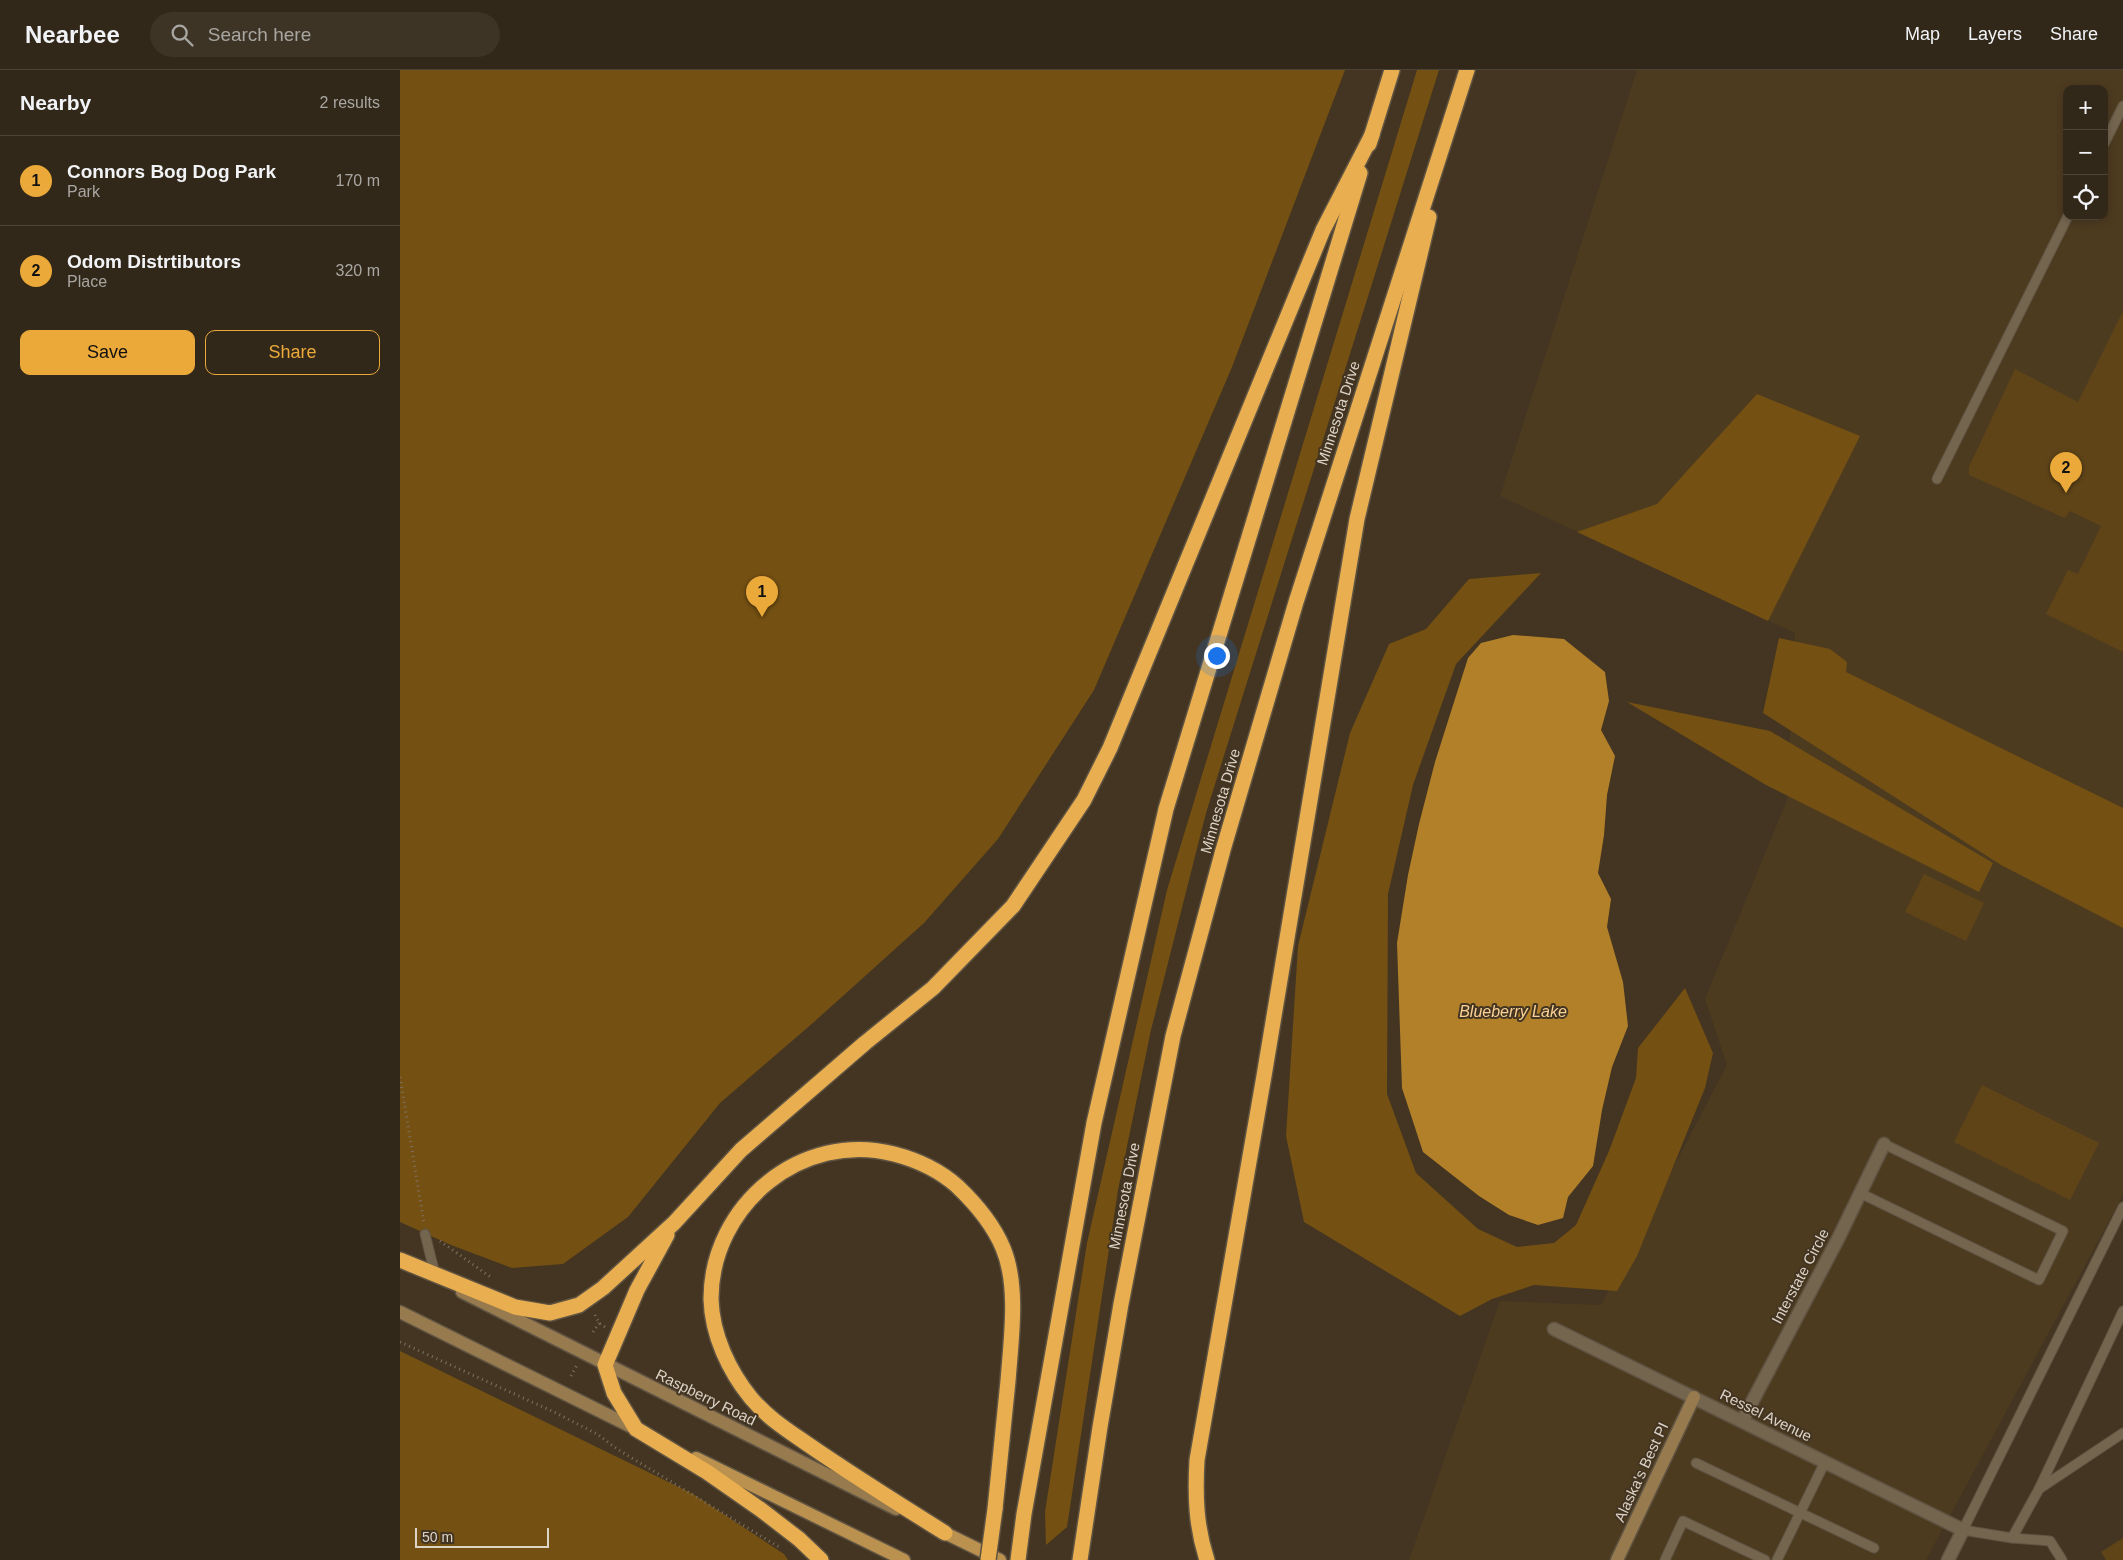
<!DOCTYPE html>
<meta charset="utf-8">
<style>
body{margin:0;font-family:Helvetica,sans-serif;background:#3d3426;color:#f1f3f6}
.controls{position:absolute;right:15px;top:15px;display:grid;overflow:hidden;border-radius:10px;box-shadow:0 2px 8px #0003}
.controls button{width:45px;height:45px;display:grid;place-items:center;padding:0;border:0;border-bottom:1px solid #4d4438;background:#322819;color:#f1f3f6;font:25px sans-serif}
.scale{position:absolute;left:15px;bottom:12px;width:134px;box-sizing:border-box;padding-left:5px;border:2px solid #ddd4c8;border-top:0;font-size:14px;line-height:18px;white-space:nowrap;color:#ddd4c8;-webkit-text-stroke:4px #433521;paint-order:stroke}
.you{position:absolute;left:816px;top:585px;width:18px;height:18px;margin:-12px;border:4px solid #fff;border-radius:50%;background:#1a73e8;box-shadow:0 0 0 8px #1a73e833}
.badge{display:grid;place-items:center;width:32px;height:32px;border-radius:50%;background:#eba93a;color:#111;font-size:16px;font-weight:700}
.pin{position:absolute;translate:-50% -41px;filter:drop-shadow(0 1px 2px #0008)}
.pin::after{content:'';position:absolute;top:26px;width:18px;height:15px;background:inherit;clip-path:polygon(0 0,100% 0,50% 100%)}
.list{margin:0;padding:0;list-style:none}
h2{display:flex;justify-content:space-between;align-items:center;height:65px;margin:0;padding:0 20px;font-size:21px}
h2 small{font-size:16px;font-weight:400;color:#a8a6a2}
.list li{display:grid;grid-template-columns:32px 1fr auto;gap:15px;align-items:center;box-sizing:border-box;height:90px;padding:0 20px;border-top:1px solid #4d4438}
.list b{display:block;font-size:19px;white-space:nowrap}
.list p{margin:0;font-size:16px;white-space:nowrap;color:#a8a6a2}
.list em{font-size:16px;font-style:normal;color:#a8a6a2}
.actions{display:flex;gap:10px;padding:15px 20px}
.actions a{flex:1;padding:11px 0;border:1px solid #eba93a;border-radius:10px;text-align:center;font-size:18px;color:#eba93a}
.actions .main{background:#eba93a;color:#111}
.icon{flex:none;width:28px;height:28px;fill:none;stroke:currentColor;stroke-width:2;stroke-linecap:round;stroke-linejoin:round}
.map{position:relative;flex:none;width:1723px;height:1490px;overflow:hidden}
header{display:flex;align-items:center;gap:30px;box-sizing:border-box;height:70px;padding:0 25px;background:#322819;border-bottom:1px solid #4d4438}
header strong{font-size:24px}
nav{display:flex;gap:28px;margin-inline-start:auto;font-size:18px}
.search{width:350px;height:45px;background:#3d3426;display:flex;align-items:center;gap:12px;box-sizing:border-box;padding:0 18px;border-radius:28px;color:#a8a6a2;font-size:19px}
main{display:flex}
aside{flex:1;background:#322819}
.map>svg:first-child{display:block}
</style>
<header>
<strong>Nearbee</strong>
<div class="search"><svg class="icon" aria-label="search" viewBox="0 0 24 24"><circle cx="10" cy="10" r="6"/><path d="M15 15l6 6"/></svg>Search here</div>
<nav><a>Map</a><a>Layers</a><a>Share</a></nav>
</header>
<main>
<aside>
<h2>Nearby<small>2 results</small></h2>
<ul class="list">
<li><span class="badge">1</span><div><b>Connors Bog Dog Park</b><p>Park</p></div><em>170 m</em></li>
<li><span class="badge">2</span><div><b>Odom Distrtibutors</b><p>Place</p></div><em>320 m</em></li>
</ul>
<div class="actions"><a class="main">Save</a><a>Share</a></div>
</aside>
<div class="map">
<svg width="1723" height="1490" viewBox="0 0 1723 1490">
<rect width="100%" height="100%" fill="#433521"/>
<path fill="#4d3b20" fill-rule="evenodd" d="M1237,0H1723V1125L1526,1490H1009L1100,1231L1201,1235L1327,995L1305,929L1387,730L1395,563L1100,426ZM1667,19H1704V146H1667Z"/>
<g fill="#745013">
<path d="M0,0H945L832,297L694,620L598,769L524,853L414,952L320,1033L228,1147L163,1194L112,1198L51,1175L0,1152Z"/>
<path d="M1017,0H1039L806,743L751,960L718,1120L667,1457L646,1475L645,1442L687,1173L767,820Z"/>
<path d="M1357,324L1460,366L1368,551L1177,462L1257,434Z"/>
<path d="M1141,503L1056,594L1013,715L988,824L987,1024L1016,1103L1078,1159L1117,1177L1154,1173L1176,1155L1209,1081L1236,1008L1238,978L1285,918L1313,983L1305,1018L1237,1186L1217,1221L1134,1215L1092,1229L1060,1246L904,1152L886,1066L898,876L950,663L989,574L1026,559L1069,509Z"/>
<path d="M1379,568L1430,579L1447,592L1446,602L1723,738V858L1601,795L1363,643Z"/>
<path d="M1227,632L1370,661L1593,793L1579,822L1366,715Z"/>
<path d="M0,1281L293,1424L384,1484L388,1490H0Z"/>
</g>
<path fill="#b3802a" d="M1113,565L1164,569L1205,602L1209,631L1201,660L1215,686L1207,725L1204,765L1198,803L1211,829L1207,857L1223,912L1228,956L1212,997L1202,1040L1193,1096L1168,1127L1163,1148L1138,1155L1109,1145L1079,1126L1023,1082L1002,1018L997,873L1008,805L1019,754L1035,692L1068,588L1081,573Z"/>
<g fill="#5f4418">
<path d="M1723,241V582L1646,544L1668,500L1678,504L1701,456L1670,441L1665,448L1569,405V397L1615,299L1678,332Z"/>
<path d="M1524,804L1584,833L1566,871L1505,842Z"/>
<path d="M1582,1015L1699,1073L1670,1130L1554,1072Z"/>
<path d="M1723,1468V1490H1706L1701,1482Z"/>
</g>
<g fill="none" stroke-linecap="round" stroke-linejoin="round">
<g stroke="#5f5342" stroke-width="11">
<g id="lane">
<path d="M1704,74L1723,36"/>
<path d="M1537,409L1668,146"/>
<path d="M1460,1123L1639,1210L1663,1161L1484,1074"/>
<path d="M1723,1137L1563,1460L1612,1468L1639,1419L1723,1241"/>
<path d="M25,1164L35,1204"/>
<path d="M1296,1393L1474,1478"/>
<path d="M1639,1419L1723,1363"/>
<path d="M1612,1468L1650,1471L1662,1490"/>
<path d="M1265,1490L1283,1451L1365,1490"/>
<path d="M1377,1490L1425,1392"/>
</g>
</g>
<g stroke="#5f5342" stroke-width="15">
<g id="street">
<path d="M1154,1259L1563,1460L1548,1490"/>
<path d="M1342,1351L1439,1167L1484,1074"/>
</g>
</g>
<g stroke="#5f5342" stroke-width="15">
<g id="secondary">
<path d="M62,1222L496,1439"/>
<path d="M0,1242L236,1359"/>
<path d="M1217,1490L1294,1327"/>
</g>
</g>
<g stroke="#5f5342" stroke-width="15">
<g id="primary">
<path d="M296,1388L504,1490"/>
<path d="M545,1463L600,1490"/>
</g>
</g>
<g stroke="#5f5342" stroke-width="18">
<g id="highway">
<path d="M969,74L992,0"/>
<path d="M267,1165L237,1220L205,1295L214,1323L236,1359L307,1402L360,1439L399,1469L421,1490"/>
<path d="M0,1190L115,1237L150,1243L179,1235L203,1218L274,1153L341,1080L465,973L533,918L613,836L684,730L710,678L923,160L972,65"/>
<path d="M545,1463C497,1433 449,1403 403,1371C384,1358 366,1346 351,1328C329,1301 312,1265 311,1229C311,1135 402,1060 494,1084C517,1090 539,1100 557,1116C576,1134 593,1154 603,1178C619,1216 611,1270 608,1311C604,1354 599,1396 595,1439"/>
<path d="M618,1490L624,1444L694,1053L766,739L960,103"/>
<path d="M680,1490L700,1357L721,1234L773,966L823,780L896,532L1067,0"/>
<path d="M807,1490C796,1457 795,1425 797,1390L864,1006L957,449L1029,147"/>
</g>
</g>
<g stroke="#7e7261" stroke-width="3" stroke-dasharray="1 4" stroke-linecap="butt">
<path d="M0,1007L24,1153"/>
<path d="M40,1171L92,1208"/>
<path d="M195,1245L199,1253L205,1257"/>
<path d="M193,1262L199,1253"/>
<path d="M0,1272L154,1342L197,1364L217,1379L379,1477"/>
<path d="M171,1306L177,1295"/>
</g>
<use href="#lane" stroke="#74654f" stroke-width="9"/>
<use href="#street" stroke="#74654f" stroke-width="12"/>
<use href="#secondary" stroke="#977b4f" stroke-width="12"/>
<use href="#primary" stroke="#ba914f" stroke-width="12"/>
<use href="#highway" stroke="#e9ae4f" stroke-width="15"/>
<g stroke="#5f5342" stroke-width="18" stroke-linecap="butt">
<path id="highway-bridge" d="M588,1490L595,1439"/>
</g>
<use href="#highway-bridge" stroke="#e9ae4f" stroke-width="15"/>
</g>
<g text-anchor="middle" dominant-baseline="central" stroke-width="4" stroke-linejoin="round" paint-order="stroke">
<g font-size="15" fill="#ddd4c8" stroke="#433521">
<text transform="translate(938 343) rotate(-72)">Minnesota Drive</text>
<text transform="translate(820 731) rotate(-74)">Minnesota Drive</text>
<text transform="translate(724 1126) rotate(-79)">Minnesota Drive</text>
<text transform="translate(1400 1206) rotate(-62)">Interstate Circle</text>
<text transform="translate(306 1327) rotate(26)">Raspberry Road</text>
<text transform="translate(1366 1345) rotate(26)">Ressel Avenue</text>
<text transform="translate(1241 1402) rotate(-65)">Alaska's Best PI</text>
</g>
<g font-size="16" font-style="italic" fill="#fad196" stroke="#433521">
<text x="1113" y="941">Blueberry Lake</text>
</g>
</g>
</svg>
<div class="controls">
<button>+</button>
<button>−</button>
<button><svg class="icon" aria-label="locate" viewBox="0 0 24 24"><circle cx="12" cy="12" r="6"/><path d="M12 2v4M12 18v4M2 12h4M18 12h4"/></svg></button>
</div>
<div class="scale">50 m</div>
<div class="you"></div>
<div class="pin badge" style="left:362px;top:547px">1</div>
<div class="pin badge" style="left:1666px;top:423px">2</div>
</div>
</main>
